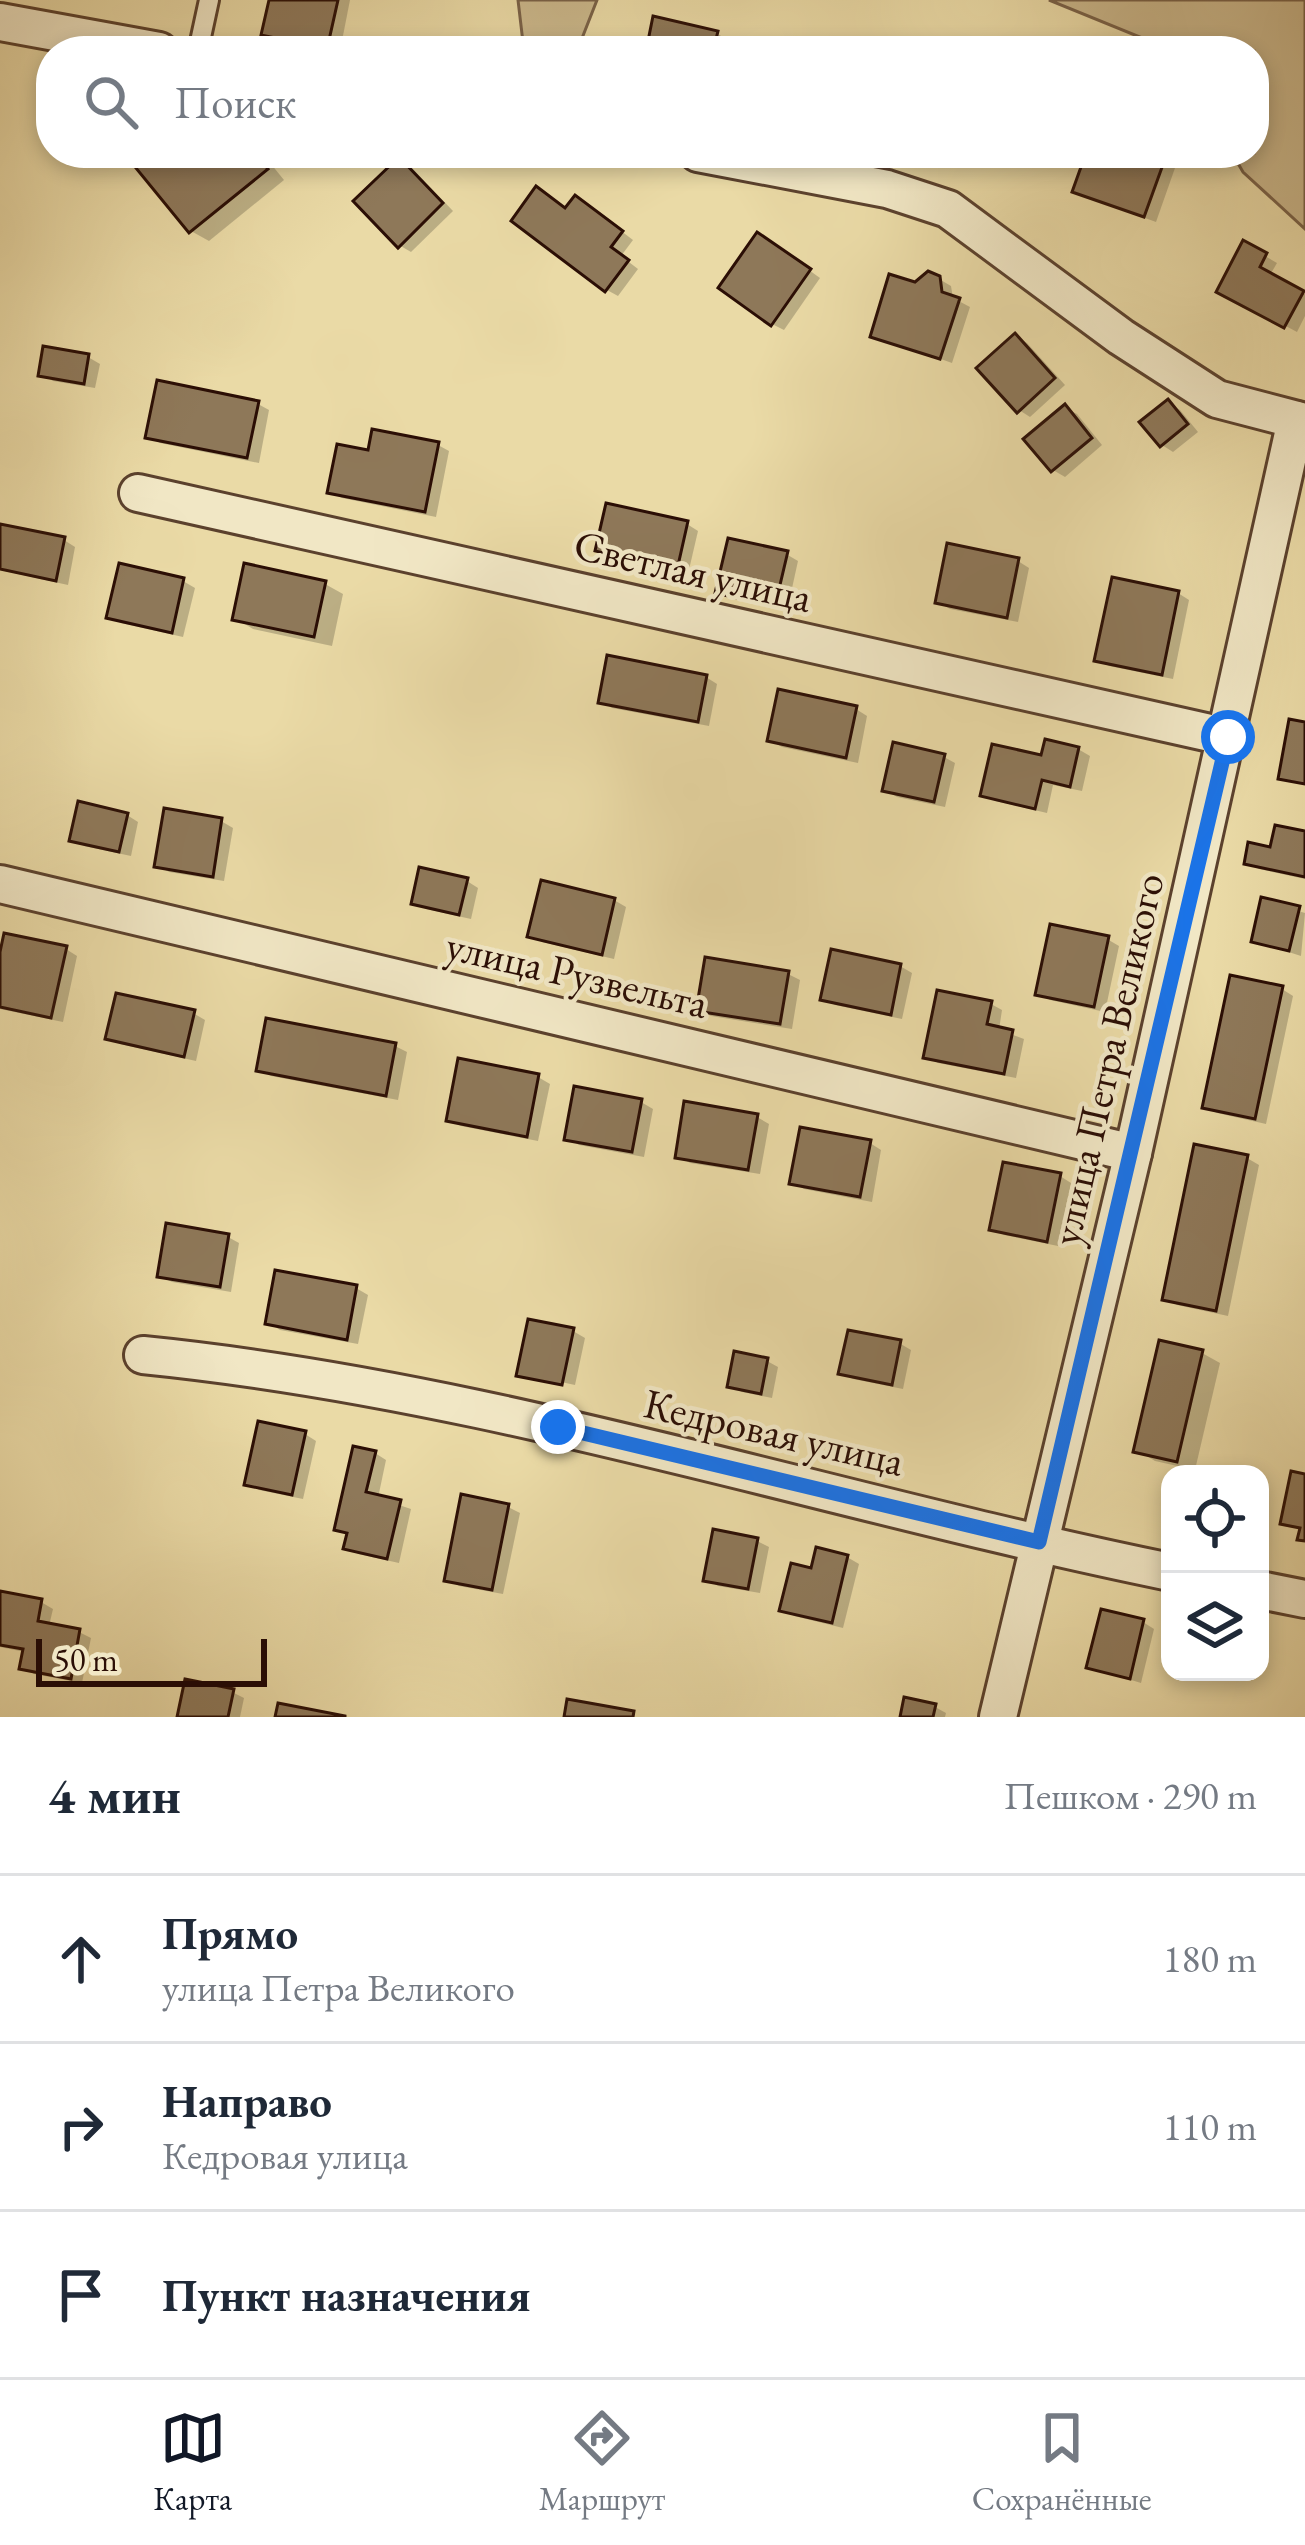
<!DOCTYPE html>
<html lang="ru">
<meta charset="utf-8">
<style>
body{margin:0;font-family:"EB Garamond",serif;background:#f6f6f7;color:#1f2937}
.controls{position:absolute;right:36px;bottom:36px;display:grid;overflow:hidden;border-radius:24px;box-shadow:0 6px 18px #0003}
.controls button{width:108px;height:108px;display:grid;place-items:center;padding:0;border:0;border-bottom:3px solid #e0e1e3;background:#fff;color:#1f2937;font:60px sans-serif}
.scale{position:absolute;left:36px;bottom:30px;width:231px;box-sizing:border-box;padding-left:12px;border:6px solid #2b0e05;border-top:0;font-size:33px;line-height:42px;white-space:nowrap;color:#2b0e05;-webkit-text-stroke:9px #f1e7c5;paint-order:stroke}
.stop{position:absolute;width:36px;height:36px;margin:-27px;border:9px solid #1a73e8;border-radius:50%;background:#fff}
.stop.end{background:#1a73e8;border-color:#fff;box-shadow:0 3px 12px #0008}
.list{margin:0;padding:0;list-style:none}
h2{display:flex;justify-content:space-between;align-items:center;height:156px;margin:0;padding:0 48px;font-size:51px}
h2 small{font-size:39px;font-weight:400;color:#747a83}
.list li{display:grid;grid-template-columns:78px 1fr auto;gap:36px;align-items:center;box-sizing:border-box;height:168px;padding:0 48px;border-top:3px solid #e0e1e3}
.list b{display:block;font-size:45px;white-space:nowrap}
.list p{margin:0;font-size:39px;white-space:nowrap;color:#747a83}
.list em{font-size:39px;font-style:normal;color:#747a83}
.icon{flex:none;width:66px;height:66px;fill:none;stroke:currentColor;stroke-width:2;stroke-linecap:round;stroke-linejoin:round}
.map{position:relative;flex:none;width:1305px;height:1717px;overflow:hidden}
.search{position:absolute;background:#fff;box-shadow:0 6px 18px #0003;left:36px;right:36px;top:36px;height:132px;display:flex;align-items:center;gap:30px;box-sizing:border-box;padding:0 42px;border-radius:48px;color:#747a83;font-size:45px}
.sheet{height:660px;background:#fff}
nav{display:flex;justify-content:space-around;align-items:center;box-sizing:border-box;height:168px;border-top:3px solid #e0e1e3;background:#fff;font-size:33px;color:#747a83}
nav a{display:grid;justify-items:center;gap:6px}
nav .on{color:#111827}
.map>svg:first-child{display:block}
</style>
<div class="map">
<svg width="1305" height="1717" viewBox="0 0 1305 1717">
<rect width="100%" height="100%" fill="#eadaa6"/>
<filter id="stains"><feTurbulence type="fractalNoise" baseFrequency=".00167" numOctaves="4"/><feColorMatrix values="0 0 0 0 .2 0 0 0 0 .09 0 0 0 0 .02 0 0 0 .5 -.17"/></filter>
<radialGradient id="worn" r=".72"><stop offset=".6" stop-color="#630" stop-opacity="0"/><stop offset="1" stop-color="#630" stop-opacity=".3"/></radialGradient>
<g fill="#cab78b" stroke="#7a6248" stroke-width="3">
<path d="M518,0H597L577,51H524Z"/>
<path d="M1049,0H1305V229L1243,172L1232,153H1254V51H1174Z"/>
</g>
<g fill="#0003">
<path d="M272,0H350L340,51L276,40L265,34Z"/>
<path d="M716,33L728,40L726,51H649Z"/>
<path d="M146,153H262L284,180L209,241L191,231Z"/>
<path d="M1089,153H1139L1175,168L1156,222L1087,197Z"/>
<path d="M399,160L411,167L453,211L411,252L399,245Z"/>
<path d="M587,205L633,240L621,256L638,269L618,296L607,290L567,211Z"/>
<path d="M770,242L820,278L784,330L772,324Z"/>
<path d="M1244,244L1277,263L1270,275L1305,294V316L1297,332L1220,291Z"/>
<path d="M939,279L951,286L953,298L970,307L952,363L873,335L916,286Z"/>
<path d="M1015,337L1027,343L1065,385L1030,417L1019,410Z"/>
<path d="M88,357L100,364L95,388L53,381L41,374Z"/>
<path d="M1168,403L1180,410L1198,432L1173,452L1162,445Z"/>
<path d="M258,404L269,410L259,463L160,443L149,436Z"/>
<path d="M1065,408L1077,414L1102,445L1065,477L1053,470Z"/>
<path d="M438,445L449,451L436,517L342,498L331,492L370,454Z"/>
<path d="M687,524L698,531L688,574L610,557L599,550Z"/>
<path d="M0,527L64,540L75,547L68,585L0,570Z"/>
<path d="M786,554L798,561L787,611L730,598L718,591Z"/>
<path d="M1018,561L1029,568L1018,622L950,609L938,602Z"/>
<path d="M183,581L195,588L183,637L121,623L109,616Z"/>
<path d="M325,584L343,594L332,646L253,629L235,618Z"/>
<path d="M1178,593L1189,600L1173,679L1109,666L1098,660Z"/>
<path d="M706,677L717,684L709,726L612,708L601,701Z"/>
<path d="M856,709L867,716L858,763L782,747L770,740Z"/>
<path d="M1078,749L1090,756L1082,791L1053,785L1047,813L995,801L983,794L1044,758Z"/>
<path d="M944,757L955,763L945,807L897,797L886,790Z"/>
<path d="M127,815L138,822L131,856L84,846L73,839Z"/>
<path d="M221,821L233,828L224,881L169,872L157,865Z"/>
<path d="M1305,834V879L1259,869L1247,863Z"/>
<path d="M467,881L478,888L471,919L426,909L414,902Z"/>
<path d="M614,900L626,907L614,959L542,942L531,935Z"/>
<path d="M1264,901L1305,913L1301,956L1254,941Z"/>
<path d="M1107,939L1119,946L1105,1012L1050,1000L1038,993Z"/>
<path d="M66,949L77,956L63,1022L0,1009V966Z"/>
<path d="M900,966L912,973L902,1019L835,1005L823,998Z"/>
<path d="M788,974L800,980L792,1029L711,1016L699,1010Z"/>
<path d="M1282,989L1293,996L1266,1124L1217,1113L1205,1107Z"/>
<path d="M991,1004L1002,1010L999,1030L1024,1039L1016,1078L938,1063L927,1056Z"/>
<path d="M193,1013L205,1020L196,1061L120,1044L109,1037Z"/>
<path d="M395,1046L407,1052L398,1100L271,1076L259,1069Z"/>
<path d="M538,1077L550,1084L538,1141L461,1126L449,1120Z"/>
<path d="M641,1102L653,1109L644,1157L579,1145L567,1138Z"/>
<path d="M757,1117L769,1124L760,1174L690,1163L678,1156Z"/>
<path d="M870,1143L881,1150L872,1202L804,1189L792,1182Z"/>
<path d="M1247,1158L1259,1165L1228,1316L1177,1305L1166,1298Z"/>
<path d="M1060,1176L1071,1183L1058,1246L1004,1235L993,1229Z"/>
<path d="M228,1237L239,1243L231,1292L172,1282L160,1276Z"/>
<path d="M356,1288L368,1295L358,1344L280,1330L269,1323Z"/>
<path d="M573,1331L585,1338L575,1385L528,1375V1379L519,1374Z"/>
<path d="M899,1343L911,1350L903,1389L853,1379L842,1373Z"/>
<path d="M1202,1353L1220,1363L1195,1470L1155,1461L1137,1450Z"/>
<path d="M767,1361L778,1367L772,1398L742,1392L731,1386Z"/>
<path d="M305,1434L316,1441L303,1499L259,1490L248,1483Z"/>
<path d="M375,1453L386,1460L378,1498L411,1509L399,1563L358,1554L346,1547L349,1536L337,1529Z"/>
<path d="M508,1507L520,1513L503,1594L459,1586L447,1579Z"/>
<path d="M757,1541L769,1547L760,1593L718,1586L706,1579Z"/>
<path d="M847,1557L859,1564L843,1628L794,1616L783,1609Z"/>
<path d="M0,1594L41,1602L53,1609L49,1626L79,1632L91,1638L82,1683L34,1674L22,1667L25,1652L0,1647Z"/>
<path d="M1143,1622L1154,1629L1141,1683L1089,1667Z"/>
<path d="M232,1692L244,1698L240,1717H180Z"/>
<path d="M935,1707L946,1713L945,1717H903Z"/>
</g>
<g fill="#8e7859" stroke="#2b0e05" stroke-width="3">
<path d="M269,0H338L327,49L261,35Z"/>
<path d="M653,16L718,31L713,51H646Z"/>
<path d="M141,153H255L268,169L189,233L131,162Z"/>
<path d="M1086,153H1148L1165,159L1144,217L1072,192Z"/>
<path d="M399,157L443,203L398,248L353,201Z"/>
<path d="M536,186L565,208L575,195L623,231L611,247L629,260L605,292L511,221Z"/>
<path d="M757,232L811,269L771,326L718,288Z"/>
<path d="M1243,240L1267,253L1260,267L1304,291L1284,328L1216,292Z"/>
<path d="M928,271L940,276L942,292L960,298L940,359L870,337L889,274L915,282Z"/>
<path d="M1015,333L1055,378L1017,413L976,368Z"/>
<path d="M43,346L89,354L84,384L38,376Z"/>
<path d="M157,380L259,401L247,458L145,438Z"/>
<path d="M1168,399L1188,424L1160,447L1139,422Z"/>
<path d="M1065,404L1092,438L1051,472L1023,439Z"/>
<path d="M372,429L439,442L425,512L327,493L337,444L368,450Z"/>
<path d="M606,503L688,521L677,570L595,551Z"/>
<path d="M0,524L65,537L56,581L0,569Z"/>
<path d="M728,538L788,551L775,606L715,593Z"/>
<path d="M947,543L1019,558L1007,618L935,603Z"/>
<path d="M119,563L184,578L172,633L106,618Z"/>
<path d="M244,563L326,581L314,637L232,620Z"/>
<path d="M1112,577L1179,591L1162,675L1094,661Z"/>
<path d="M607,655L707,675L698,722L598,703Z"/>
<path d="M778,689L857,706L846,758L767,741Z"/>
<path d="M1289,719L1305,722V784L1278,779Z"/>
<path d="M1045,739L1079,747L1070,787L1042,780L1035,809L980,796L992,744L1041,755Z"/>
<path d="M893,742L945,754L934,802L882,791Z"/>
<path d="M78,801L128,813L119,852L69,841Z"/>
<path d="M164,808L222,818L213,877L154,867Z"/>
<path d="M1275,825L1305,831V877L1244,864L1248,842L1270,847Z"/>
<path d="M419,867L468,878L459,915L411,904Z"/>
<path d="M541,880L615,898L602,955L527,937Z"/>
<path d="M1261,897L1300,906L1289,951L1251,942Z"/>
<path d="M1050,924L1109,936L1094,1007L1035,995Z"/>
<path d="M4,933L67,946L51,1018L0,1007V952Z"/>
<path d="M831,949L901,964L891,1015L820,1000Z"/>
<path d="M705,957L789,971L780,1024L696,1011Z"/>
<path d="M1230,975L1283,986L1255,1119L1202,1108Z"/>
<path d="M937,990L992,1001L987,1024L1013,1030L1004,1074L923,1058Z"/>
<path d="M116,993L195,1010L184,1057L105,1039Z"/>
<path d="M266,1018L396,1043L386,1096L256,1071Z"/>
<path d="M458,1058L539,1074L527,1137L446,1121Z"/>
<path d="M574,1086L642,1099L632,1152L564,1140Z"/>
<path d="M684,1101L758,1114L748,1170L675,1158Z"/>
<path d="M800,1127L871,1140L860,1197L789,1184Z"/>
<path d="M1194,1144L1248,1155L1216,1311L1162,1300Z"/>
<path d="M1003,1162L1061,1173L1047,1242L989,1230Z"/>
<path d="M166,1223L229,1234L220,1287L157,1277Z"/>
<path d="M275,1270L357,1285L347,1340L265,1324Z"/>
<path d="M528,1319L574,1328L562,1385L516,1376Z"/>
<path d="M848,1330L901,1340L892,1385L838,1374Z"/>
<path d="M1159,1340L1203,1350L1177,1462L1133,1452Z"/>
<path d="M734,1351L768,1358L761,1394L727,1387Z"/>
<path d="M258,1421L306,1431L292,1495L244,1485Z"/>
<path d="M353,1446L376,1451L366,1492L401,1500L387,1559L343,1549L347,1533L334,1530Z"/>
<path d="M1291,1471L1305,1474V1541L1297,1540L1300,1528L1280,1524Z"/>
<path d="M461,1494L509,1504L492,1590L444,1581Z"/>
<path d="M713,1529L758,1538L748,1589L703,1581Z"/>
<path d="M816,1547L848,1555L832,1623L779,1611L791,1563L811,1568Z"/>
<path d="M0,1591L42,1599L38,1621L80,1629L71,1679L19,1669L23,1649L0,1645Z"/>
<path d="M1101,1609L1144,1619L1130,1679L1086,1668Z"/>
<path d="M185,1679L234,1689L228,1717H177Z"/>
<path d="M904,1697L936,1704L933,1717H900Z"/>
<path d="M567,1699L634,1711L633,1717H564Z"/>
<path d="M278,1703L345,1716V1717H275Z"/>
</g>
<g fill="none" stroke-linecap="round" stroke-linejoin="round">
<g stroke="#5b412d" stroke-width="24">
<path id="service" d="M198,51L209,0"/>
</g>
<g stroke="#5b412d" stroke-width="42">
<g id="minor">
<path d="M0,22L159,51"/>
<path d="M698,153L887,189L948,209L1121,337L1217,399L1305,422"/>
<path d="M138,493L1228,737"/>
<path d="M0,884L1133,1153"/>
<path d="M143,1355C492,1390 827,1502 1170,1572"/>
<path d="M1260,1590L1305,1599"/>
<path d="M998,1717L1133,1153L1296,420"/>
</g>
</g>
<use href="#service" stroke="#f1e7c5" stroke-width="18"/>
<use href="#minor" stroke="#f1e7c5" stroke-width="36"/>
</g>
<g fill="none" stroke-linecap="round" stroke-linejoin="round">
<path stroke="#1a73e8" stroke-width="15" d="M558,1427L1039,1542L1228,737"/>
</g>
<g text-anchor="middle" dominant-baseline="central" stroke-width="9" stroke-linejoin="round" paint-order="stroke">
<g font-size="42" fill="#2b0e05" stroke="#f1e7c5">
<text transform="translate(693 571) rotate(13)">Светлая улица</text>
<text transform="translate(577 974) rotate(13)">улица Рузвельта</text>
<text transform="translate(1107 1059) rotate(-77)">улица Петра Великого</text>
<text transform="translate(774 1432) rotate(13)">Кедровая улица</text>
</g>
</g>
<rect width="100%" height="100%" filter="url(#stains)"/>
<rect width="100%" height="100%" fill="url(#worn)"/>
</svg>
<div class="controls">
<button><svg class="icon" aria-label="locate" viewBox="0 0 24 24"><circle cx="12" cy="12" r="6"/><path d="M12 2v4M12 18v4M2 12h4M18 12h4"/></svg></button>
<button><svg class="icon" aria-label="layers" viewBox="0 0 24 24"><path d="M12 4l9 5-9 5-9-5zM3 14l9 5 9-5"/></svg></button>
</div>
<div class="scale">50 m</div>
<div class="stop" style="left:1228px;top:737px"></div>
<div class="stop end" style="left:558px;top:1427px"></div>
<div class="search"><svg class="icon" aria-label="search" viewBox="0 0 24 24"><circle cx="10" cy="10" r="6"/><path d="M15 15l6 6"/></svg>Поиск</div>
</div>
<section class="sheet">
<h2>4 мин<small>Пешком · 290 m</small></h2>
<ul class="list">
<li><svg class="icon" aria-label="ahead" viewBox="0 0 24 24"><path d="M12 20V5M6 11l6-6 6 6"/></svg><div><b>Прямо</b><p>улица Петра Великого</p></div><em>180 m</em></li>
<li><svg class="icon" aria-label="right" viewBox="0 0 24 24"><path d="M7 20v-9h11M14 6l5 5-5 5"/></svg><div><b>Направо</b><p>Кедровая улица</p></div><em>110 m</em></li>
<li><svg class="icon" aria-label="arrive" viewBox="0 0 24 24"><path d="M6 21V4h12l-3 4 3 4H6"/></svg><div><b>Пункт назначения</b></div></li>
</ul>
</section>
<nav>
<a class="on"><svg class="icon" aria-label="map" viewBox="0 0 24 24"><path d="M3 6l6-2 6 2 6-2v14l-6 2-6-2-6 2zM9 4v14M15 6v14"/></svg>Карта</a>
<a><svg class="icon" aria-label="directions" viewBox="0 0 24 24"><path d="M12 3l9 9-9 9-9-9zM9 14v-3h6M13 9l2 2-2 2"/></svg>Маршрут</a>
<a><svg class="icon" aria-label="saved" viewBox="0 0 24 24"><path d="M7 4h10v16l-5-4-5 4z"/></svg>Сохранённые</a>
</nav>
